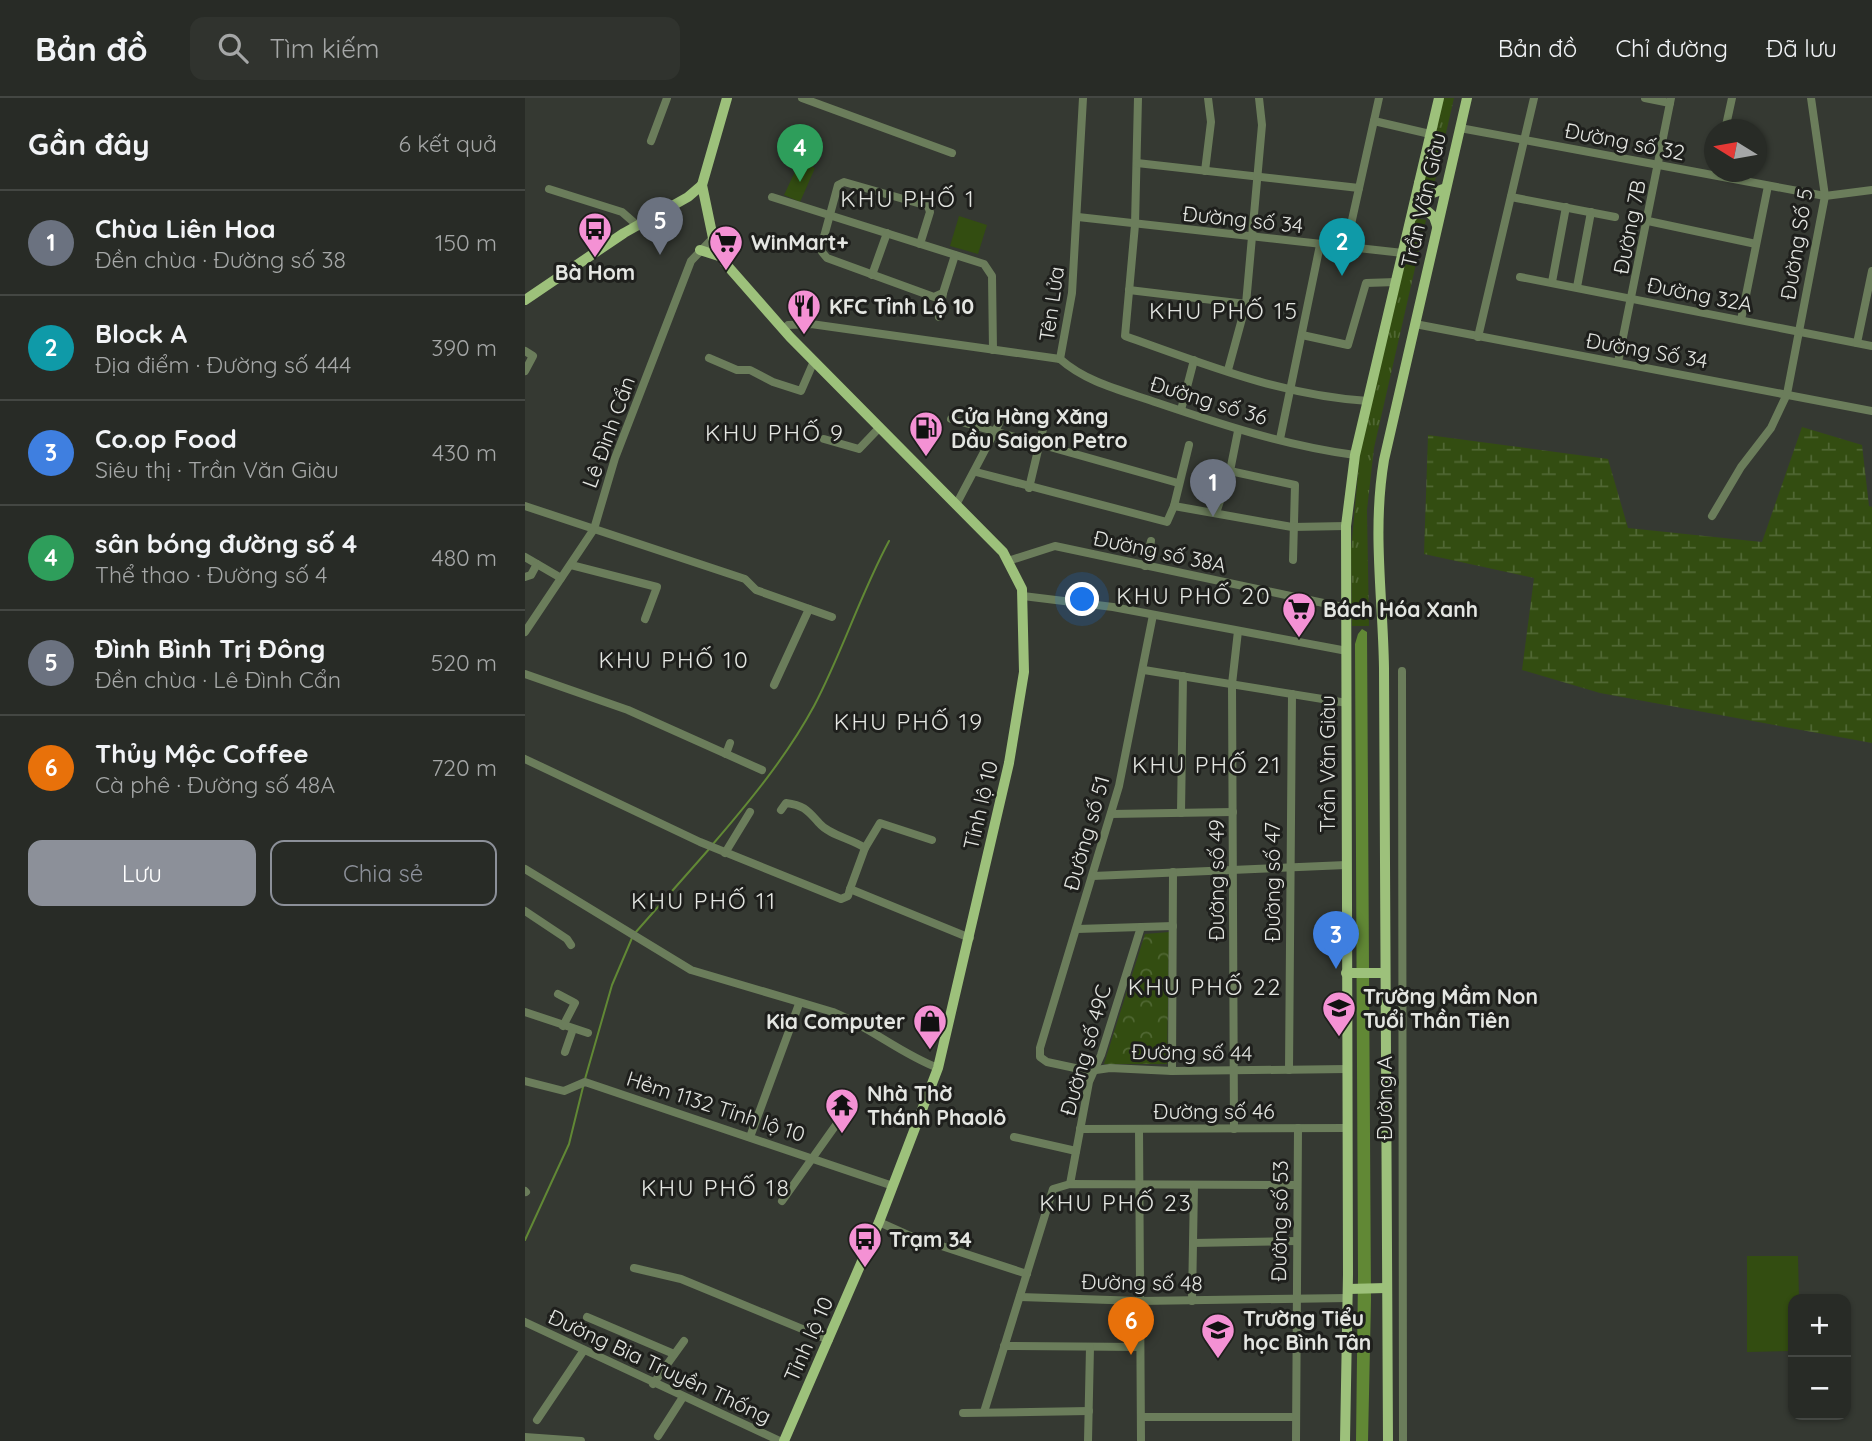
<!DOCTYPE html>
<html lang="vi">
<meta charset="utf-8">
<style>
body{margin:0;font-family:Quicksand,sans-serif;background:#30332e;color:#f1f3f6}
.controls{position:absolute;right:21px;bottom:21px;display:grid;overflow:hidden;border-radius:14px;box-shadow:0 2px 5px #0004}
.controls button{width:63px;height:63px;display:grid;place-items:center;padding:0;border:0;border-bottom:2px solid #444743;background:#282b26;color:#f1f3f6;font:35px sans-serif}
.compass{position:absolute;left:1179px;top:21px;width:63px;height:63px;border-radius:50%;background:#282b26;box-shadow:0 2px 5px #0004;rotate:281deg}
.you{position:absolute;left:558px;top:502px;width:24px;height:24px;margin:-18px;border:5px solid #fff;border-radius:50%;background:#1a73e8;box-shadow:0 0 0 10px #1a73e833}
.badge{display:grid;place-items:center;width:46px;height:46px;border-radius:50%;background:#8c9099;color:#fff;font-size:23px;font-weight:700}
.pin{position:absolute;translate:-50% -58px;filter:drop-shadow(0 2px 4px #0008)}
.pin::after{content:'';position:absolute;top:37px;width:24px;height:21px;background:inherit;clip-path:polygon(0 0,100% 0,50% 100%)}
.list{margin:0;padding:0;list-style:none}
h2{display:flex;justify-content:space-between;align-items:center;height:91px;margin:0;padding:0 28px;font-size:30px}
h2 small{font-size:23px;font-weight:400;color:#a5a7a7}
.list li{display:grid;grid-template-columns:46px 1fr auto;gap:21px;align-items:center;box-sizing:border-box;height:105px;padding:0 28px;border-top:2px solid #444743}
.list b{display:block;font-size:26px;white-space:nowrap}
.list p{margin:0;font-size:23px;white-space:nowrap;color:#a5a7a7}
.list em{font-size:23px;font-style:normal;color:#a5a7a7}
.actions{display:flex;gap:14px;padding:21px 28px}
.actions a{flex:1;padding:16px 0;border:2px solid #8c9099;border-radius:14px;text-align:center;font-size:24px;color:#8c9099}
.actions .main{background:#8c9099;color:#fff}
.icon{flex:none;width:38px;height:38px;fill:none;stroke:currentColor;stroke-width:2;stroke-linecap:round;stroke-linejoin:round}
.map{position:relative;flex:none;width:1347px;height:1343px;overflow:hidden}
header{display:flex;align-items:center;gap:42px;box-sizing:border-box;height:98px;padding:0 35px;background:#282b26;border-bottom:2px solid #444743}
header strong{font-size:33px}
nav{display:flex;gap:38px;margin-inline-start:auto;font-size:24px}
.search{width:490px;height:63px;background:#30332e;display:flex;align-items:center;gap:18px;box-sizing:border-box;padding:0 24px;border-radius:14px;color:#a5a7a7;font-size:26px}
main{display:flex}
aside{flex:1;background:#282b26}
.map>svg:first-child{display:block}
</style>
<header>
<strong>Bản đồ</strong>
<div class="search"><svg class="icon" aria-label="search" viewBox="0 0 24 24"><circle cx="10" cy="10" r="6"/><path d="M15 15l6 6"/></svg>Tìm kiếm</div>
<nav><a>Bản đồ</a><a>Chỉ đường</a><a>Đã lưu</a></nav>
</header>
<main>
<aside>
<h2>Gần đây<small>6 kết quả</small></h2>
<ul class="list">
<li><span class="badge" style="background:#6b7280">1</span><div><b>Chùa Liên Hoa</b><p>Đền chùa · Đường số 38</p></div><em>150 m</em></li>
<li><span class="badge" style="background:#0f9aa8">2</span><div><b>Block A</b><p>Địa điểm · Đường số 444</p></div><em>390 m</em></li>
<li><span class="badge" style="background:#3f7fe0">3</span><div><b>Co.op Food</b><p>Siêu thị · Trần Văn Giàu</p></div><em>430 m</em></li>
<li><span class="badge" style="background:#2e9e5b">4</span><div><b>sân bóng đường số 4</b><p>Thể thao · Đường số 4</p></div><em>480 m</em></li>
<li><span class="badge" style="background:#6b7280">5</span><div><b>Đình Bình Trị Đông</b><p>Đền chùa · Lê Đình Cẩn</p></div><em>520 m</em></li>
<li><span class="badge" style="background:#e8710a">6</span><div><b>Thủy Mộc Coffee</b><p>Cà phê · Đường số 48A</p></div><em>720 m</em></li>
</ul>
<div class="actions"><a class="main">Lưu</a><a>Chia sẻ</a></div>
</aside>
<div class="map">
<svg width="1347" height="1343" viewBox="0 0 1347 1343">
<defs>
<pattern id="grass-tufts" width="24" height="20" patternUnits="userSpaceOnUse" patternTransform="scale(1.75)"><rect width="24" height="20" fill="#334d11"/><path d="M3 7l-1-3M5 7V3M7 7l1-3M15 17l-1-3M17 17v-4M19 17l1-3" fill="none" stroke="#506733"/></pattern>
<pattern id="forest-crowns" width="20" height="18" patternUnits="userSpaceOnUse" patternTransform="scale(1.75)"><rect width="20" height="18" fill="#334d11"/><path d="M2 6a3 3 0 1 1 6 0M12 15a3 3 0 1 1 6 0" fill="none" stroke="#506733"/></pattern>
<pattern id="wetland-marsh" width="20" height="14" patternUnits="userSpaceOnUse" patternTransform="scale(1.75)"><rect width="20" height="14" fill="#334d11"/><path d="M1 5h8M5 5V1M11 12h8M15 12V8" fill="none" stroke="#506733"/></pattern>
</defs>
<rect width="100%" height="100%" fill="#353932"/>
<g fill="url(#grass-tufts)">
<path d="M918,0H929L907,96L896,94Z"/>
<path d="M890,120L901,122L849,350L842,412L844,528H827L826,453L835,353Z"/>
</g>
<path fill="url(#forest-crowns)" d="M644,834L642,966H579L620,836Z"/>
<path fill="url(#wetland-marsh)" d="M1277,329L1337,347L1344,408L1347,409V645L1075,595L997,572L1009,480L899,456L903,337L1083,361L1103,430L1237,444Z"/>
<g fill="#334d11">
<path d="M275,63L290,70L275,104L259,97Z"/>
<path d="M434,118L462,127L453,156L425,148Z"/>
<path d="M1222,1158H1273L1274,1201H1268V1253L1222,1254Z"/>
</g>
<path fill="#618835" d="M837,531L842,534L846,1202L843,1343H831L833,1178L830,546L833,536Z"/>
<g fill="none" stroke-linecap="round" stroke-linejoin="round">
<g stroke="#618835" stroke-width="2">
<path d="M188,746C225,703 262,658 289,608C317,555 335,497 364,443"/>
<path d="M110,835L185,750"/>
<path d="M60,981L87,887L107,840"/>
<path d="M0,1142L44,1046L58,989"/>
</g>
<g stroke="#6b7d5b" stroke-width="8">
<path d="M277,0L427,55"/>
<path d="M613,0L610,127L600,238C679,266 758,298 843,303"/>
<path d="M1120,0L1145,5"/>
<path d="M849,23L905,36"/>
<path d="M935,30L1300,98L1347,92"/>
<path d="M1200,32L1207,0"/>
<path d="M126,43L142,0"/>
<path d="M612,65L834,90"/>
<path d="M680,73L686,24L683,0"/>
<path d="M24,91L97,114L113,128"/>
<path d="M247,99L459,166L467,178L468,252"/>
<path d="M986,99L1090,119"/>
<path d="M553,119L878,155"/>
<path d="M1123,123L1231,146"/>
<path d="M395,146L405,114L403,108L319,84L313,87L297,146V154L302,160L409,199L418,195L430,157"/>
<path d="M821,149L854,0"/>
<path d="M347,177L362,135"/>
<path d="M995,179L1347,248"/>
<path d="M1027,184L1041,109"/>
<path d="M1052,189L1066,114"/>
<path d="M604,192L721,206"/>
<path d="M414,219L418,195"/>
<path d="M1216,222L1243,88"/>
<path d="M890,226L1347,313"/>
<path d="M258,232L263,227L286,226L535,261"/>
<path d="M777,237L823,247L841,185L871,184"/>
<path d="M953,239L1009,0"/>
<path d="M1332,245L1347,173"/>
<path d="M0,253L8,258L0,273"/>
<path d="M184,260L212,272H225L248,284L276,293L289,263"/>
<path d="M535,261C562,285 599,293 633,305C698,327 762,348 830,357"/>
<path d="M535,261L547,195L558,0"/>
<path d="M1093,264L1146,0"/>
<path d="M703,272L721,206L737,27L734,0"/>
<path d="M656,312L669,262"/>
<path d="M426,321L653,385"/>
<path d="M299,341L334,351L355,329"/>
<path d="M755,341L795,147"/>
<path d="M705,373L770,387L768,462"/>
<path d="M451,374L642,424L649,408L664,347"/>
<path d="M504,390L518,331"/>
<path d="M432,405L478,318"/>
<path d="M0,408L220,481L231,492L307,519"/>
<path d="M649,408L767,429L821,428"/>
<path d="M691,415L705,373L713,333"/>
<path d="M1187,418L1216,369L1246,330L1262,296L1300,98L1286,0"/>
<path d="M0,459L36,480"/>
<path d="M483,463L530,448L822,510"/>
<path d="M46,467L132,489L120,521"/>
<path d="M620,468L626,443"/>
<path d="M0,479L6,477L12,466"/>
<path d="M498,498L588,509L822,553"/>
<path d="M628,517L594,688L515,950V959L522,964L564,973L585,970L647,973L822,971"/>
<path d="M0,534L69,431L90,360L166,163L188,140"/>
<path d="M619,572L822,605"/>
<path d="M877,573L878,1343"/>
<path d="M0,576L103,612L237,672"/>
<path d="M249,587L284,511"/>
<path d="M201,656L205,645"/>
<path d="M0,661L175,744L316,801L323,798L325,791L445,840"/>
<path d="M256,712L261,705C279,707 283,713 294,725C304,737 327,741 340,750"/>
<path d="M656,715L658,578"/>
<path d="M586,716L708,714"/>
<path d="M200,755L225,714"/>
<path d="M0,771L166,872L308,914C345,929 376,956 413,970"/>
<path d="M568,778L821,767"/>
<path d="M325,791L340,750L355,725L407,742"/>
<path d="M0,813L42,841L46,847"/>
<path d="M552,831L648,828"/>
<path d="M33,896L50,905L38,928"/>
<path d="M0,914L63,935"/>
<path d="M40,954L48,931"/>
<path d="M764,972L767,596"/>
<path d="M647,973L648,774"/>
<path d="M0,983L39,993L60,984L368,1088"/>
<path d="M555,1031L822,1030"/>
<path d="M614,1031L616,1343"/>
<path d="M709,1031L707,586L713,533"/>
<path d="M225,1039L274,906"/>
<path d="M489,1039L551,1053"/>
<path d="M545,1086L564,984L576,957L616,829"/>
<path d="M0,1093L1,1094"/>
<path d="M257,1103L313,1024"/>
<path d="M354,1124L383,1137L502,1176"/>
<path d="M668,1145L772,1143"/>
<path d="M109,1170L156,1181L304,1242"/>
<path d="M495,1199L615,1203L823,1200"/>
<path d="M667,1203L669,1088"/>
<path d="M62,1219L149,1256"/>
<path d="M0,1224L255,1343"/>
<path d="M479,1248L615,1249"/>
<path d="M128,1286L159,1243"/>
<path d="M459,1314L528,1091L545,1086L772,1087"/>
<path d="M438,1315L564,1313"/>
<path d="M616,1319H771"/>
<path d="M12,1322L59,1252"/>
<path d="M133,1338L158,1299"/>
<path d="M0,1339L56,1343"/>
<path d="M563,1343L565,1249"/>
<path d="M771,1343L773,1030"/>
</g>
<g stroke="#9dc17b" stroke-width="10">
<path d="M202,0L177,87L188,140L200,165L265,239L478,454L497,491L499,574L484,665L413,970L354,1124L259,1343"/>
<path d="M894,85L898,93L905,96L921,90"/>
<path d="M887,119L893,112H901L909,119L912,128"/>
<path d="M175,152L197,159"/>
<path d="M0,202L99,135L163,99L177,87"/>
<path d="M821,875H859"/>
<path d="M823,1191L861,1190"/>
<path d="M820,1343L823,1176L821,428L830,357L914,0"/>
<path d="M863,1343L859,570C858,500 847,433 859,362L942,0"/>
</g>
</g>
<defs>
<g id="bus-pin" transform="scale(1.75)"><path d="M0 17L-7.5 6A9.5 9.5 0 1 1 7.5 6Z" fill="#f491d4" stroke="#1e1f1c"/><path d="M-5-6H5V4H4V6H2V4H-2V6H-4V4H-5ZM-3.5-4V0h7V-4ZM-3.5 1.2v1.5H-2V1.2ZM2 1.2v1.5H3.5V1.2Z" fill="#111"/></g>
<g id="supermarket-pin" transform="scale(1.75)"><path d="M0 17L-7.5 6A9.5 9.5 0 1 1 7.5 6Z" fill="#f491d4" stroke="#1e1f1c"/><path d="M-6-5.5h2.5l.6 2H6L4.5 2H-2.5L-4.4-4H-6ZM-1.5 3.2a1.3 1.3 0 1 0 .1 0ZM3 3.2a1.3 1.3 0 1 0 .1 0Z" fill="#111"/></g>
<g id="restaurant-pin" transform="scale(1.75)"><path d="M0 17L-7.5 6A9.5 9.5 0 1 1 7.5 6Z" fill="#f491d4" stroke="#1e1f1c"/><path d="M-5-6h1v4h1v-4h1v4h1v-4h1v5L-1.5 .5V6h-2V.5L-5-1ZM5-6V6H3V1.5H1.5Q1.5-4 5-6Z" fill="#111"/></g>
<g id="fuel-pin" transform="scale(1.75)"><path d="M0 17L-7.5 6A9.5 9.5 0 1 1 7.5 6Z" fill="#f491d4" stroke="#1e1f1c"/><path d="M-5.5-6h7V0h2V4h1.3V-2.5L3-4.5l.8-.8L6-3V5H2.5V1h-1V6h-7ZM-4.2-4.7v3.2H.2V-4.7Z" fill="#111"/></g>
<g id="school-pin" transform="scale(1.75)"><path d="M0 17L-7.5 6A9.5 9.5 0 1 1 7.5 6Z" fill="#f491d4" stroke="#1e1f1c"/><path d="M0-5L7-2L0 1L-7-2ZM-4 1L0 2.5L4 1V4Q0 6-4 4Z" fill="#111"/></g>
<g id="shop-pin" transform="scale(1.75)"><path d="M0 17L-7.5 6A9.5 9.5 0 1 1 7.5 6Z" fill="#f491d4" stroke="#1e1f1c"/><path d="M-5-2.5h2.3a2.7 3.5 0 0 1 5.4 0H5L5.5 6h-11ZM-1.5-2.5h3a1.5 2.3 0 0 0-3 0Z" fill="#111"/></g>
<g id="temple-pin" transform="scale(1.75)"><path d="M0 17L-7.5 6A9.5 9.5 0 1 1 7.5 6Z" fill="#f491d4" stroke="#1e1f1c"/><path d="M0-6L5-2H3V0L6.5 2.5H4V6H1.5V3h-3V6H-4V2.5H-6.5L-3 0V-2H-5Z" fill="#111"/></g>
</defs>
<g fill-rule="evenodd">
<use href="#bus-pin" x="70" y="131"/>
<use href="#supermarket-pin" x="201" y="144"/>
<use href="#restaurant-pin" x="279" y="208"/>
<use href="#fuel-pin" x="401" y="330"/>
<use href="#supermarket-pin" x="774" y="511"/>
<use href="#school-pin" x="814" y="910"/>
<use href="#shop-pin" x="405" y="923"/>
<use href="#temple-pin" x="317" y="1007"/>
<use href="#bus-pin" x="340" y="1141"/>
<use href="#school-pin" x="693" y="1232"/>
</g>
<g text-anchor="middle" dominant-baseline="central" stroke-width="6" stroke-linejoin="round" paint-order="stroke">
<g font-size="21" fill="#e4e6e2" stroke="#1e1f1c">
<text transform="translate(1100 43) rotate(11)">Đường số 32</text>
<text transform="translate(898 102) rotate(-77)">Trần Văn Giàu</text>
<text transform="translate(718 121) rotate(6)">Đường số 34</text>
<text transform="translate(1104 129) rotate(-79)">Đường 7B</text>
<text transform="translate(1271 146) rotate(-81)">Đường Số 5</text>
<text transform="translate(1175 196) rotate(11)">Đường 32A</text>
<text transform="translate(526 206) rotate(-82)">Tên Lửa</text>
<text transform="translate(1122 252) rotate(10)">Đường Số 34</text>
<text transform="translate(684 302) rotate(17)">Đường số 36</text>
<text transform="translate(83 334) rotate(-70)">Lê Đình Cẩn</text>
<text transform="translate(635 453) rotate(12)">Đường số 38A</text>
<text transform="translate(802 666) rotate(-90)">Trần Văn Giàu</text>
<text transform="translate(455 707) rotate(-77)">Tỉnh lộ 10</text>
<text transform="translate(561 735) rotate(-74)">Đường số 51</text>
<text transform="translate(691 782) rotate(-90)">Đường số 49</text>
<text transform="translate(747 784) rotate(-90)">Đường số 47</text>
<text transform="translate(560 952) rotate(-74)">Đường số 49C</text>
<text transform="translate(667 954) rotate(1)">Đường số 44</text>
<text transform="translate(859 1000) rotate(-90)">Đường A</text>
<text transform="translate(191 1008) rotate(18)">Hẻm 1132 Tỉnh lộ 10</text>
<text x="689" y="1013">Đường số 46</text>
<text transform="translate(754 1123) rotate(-89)">Đường số 53</text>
<text transform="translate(617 1184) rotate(1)">Đường số 48</text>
<text transform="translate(283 1241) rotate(-66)">Tỉnh lộ 10</text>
<text transform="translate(135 1268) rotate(25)">Đường Bia Truyền Thống</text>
</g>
<g font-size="21" font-weight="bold" fill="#e4e6e2" stroke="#1e1f1c" text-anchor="start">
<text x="226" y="144">WinMart+</text>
<text x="70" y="174" text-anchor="middle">Bà Hom</text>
<text x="304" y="208">KFC Tỉnh Lộ 10</text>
<text x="426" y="318">Cửa Hàng Xăng<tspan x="426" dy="24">Dầu Saigon Petro</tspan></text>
<text x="798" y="511">Bách Hóa Xanh</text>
<text x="838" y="898">Trường Mầm Non<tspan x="838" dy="24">Tuổi Thần Tiên</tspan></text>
<text x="380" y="923" text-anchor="end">Kia Computer</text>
<text x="342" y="995">Nhà Thờ<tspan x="342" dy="24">Thánh Phaolô</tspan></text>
<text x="364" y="1141">Trạm 34</text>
<text x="718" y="1220">Trường Tiểu<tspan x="718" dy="24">học Bình Tân</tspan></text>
</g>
<g font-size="23" letter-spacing="2" fill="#e4e6e2" stroke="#1e1f1c">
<text x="383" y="100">KHU PHỐ 1</text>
<text x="699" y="212">KHU PHỐ 15</text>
<text x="250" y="334">KHU PHỐ 9</text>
<text x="669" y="497">KHU PHỐ 20</text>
<text x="149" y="561">KHU PHỐ 10</text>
<text x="384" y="623">KHU PHỐ 19</text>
<text x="682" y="666">KHU PHỐ 21</text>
<text x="179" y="802">KHU PHỐ 11</text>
<text x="680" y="888">KHU PHỐ 22</text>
<text x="191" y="1089">KHU PHỐ 18</text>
<text x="591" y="1104">KHU PHỐ 23</text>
</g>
</g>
</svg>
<div class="controls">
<button>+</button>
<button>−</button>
</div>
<svg class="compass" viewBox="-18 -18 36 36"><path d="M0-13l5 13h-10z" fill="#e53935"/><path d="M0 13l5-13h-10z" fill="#a5a7a7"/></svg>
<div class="you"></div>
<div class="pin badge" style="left:688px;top:419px;background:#6b7280">1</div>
<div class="pin badge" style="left:817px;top:178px;background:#0f9aa8">2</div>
<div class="pin badge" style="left:811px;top:871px;background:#3f7fe0">3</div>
<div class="pin badge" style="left:275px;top:84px;background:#2e9e5b">4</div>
<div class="pin badge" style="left:135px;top:157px;background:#6b7280">5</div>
<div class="pin badge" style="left:606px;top:1257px;background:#e8710a">6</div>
</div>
</main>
